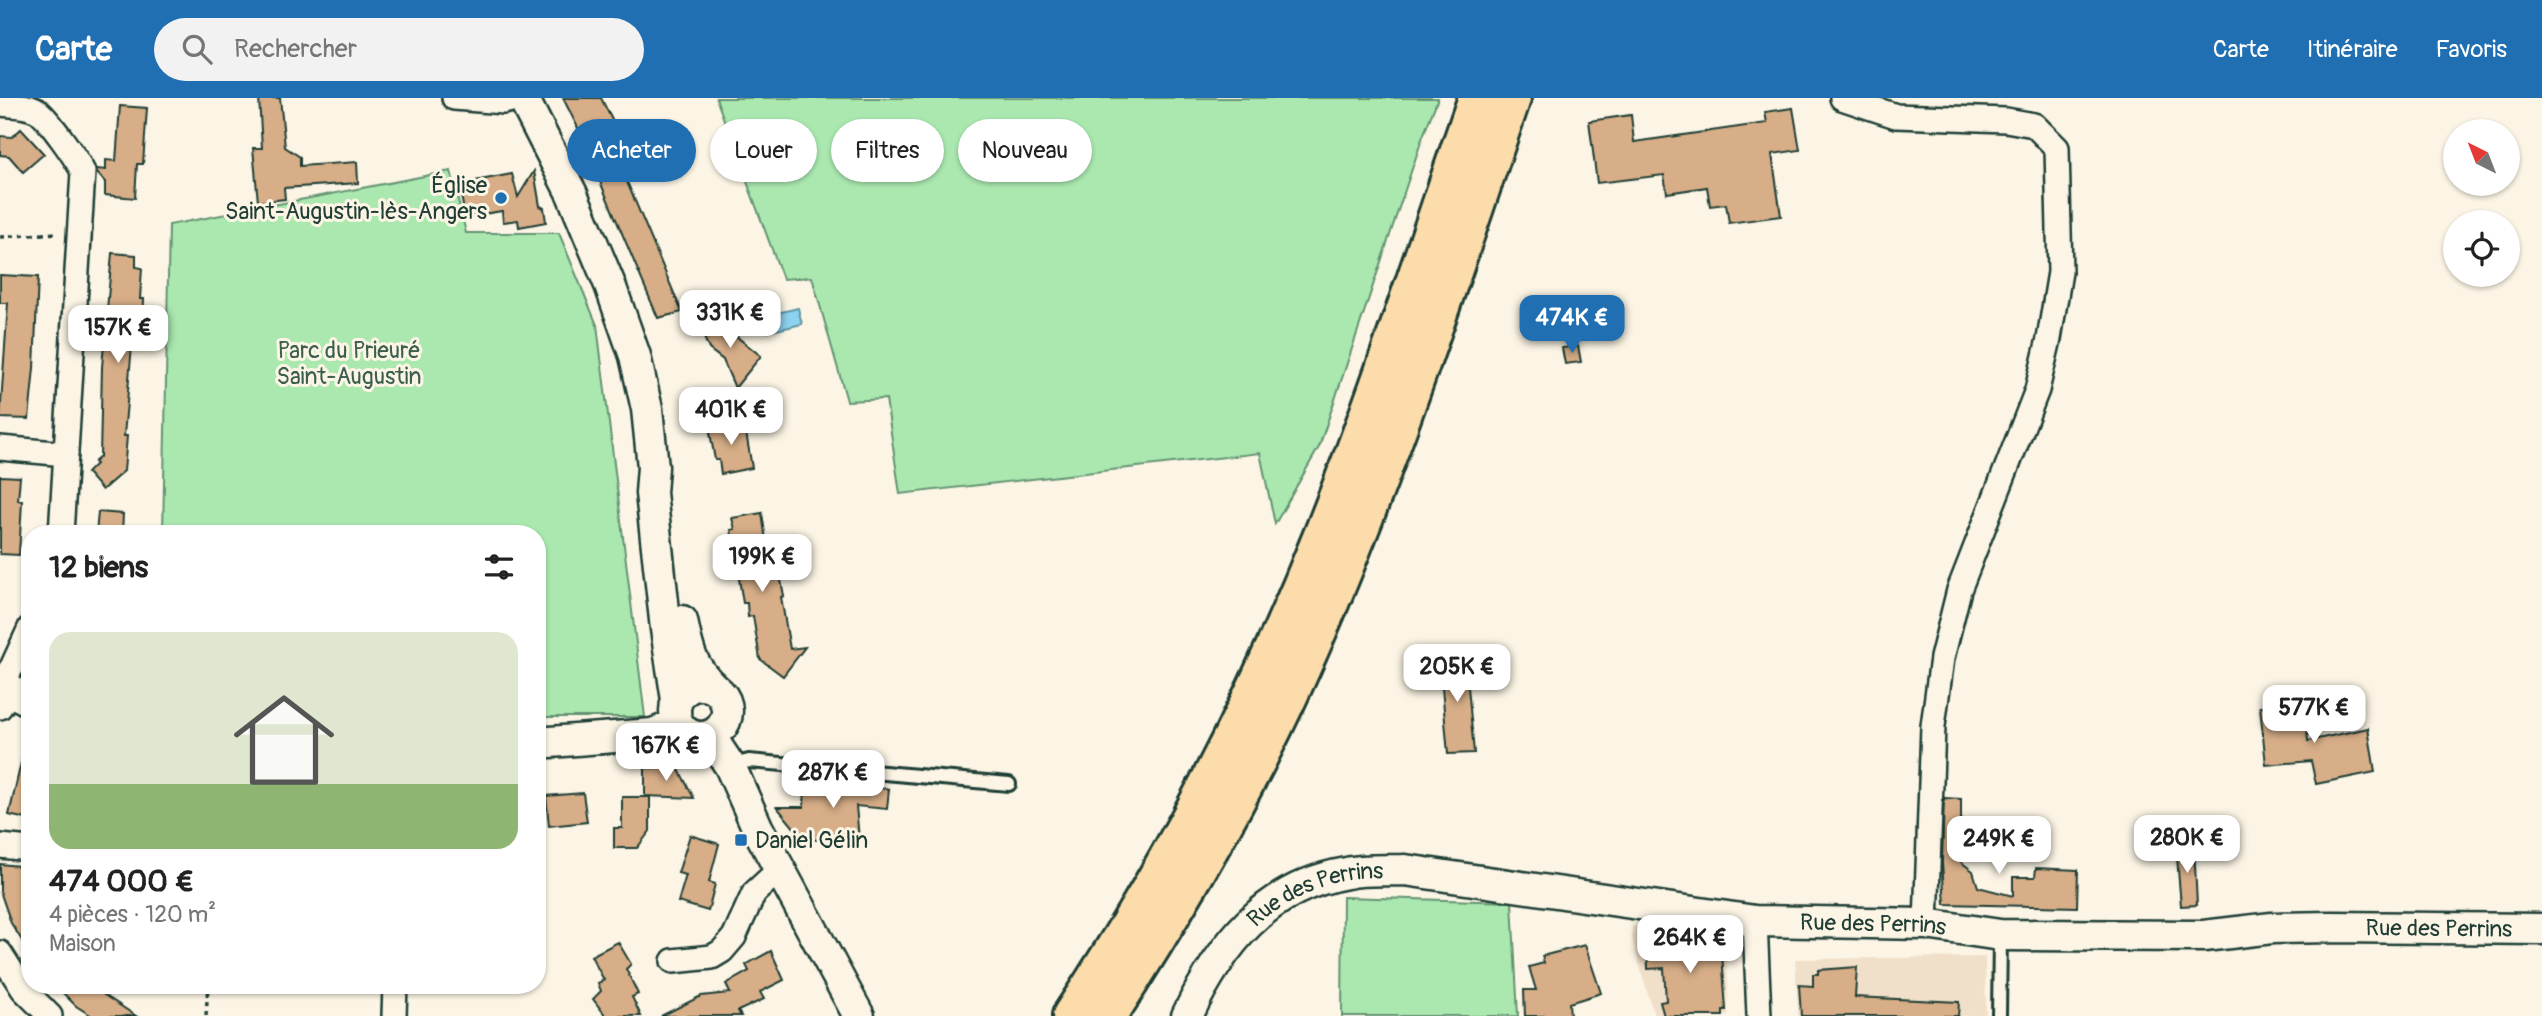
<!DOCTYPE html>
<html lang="fr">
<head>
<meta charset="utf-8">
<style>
  :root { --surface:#fff; --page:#f2f2f2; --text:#222; --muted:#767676; --line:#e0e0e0; --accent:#1f6fb2 }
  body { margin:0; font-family:Pangolin,sans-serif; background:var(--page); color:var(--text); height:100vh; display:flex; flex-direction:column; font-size:26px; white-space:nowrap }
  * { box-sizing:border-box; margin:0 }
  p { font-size:23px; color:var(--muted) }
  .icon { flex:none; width:38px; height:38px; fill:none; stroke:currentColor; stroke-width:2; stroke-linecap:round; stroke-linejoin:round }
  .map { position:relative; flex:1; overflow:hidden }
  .side { position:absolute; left:21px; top:427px; width:525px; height:469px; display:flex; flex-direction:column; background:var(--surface); border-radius:28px; box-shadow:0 2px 5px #0004 }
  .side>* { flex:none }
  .banner { position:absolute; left:567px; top:21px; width:665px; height:63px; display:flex; gap:14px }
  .needle { width:46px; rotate:318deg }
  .fabs { position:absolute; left:2443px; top:21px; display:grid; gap:14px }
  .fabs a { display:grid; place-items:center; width:77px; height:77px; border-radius:50%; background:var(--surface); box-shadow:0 2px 5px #0004; font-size:35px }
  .price { position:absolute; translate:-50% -60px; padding:0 16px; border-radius:14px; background:#fff; color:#222; font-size:23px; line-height:46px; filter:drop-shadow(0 2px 4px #0008) }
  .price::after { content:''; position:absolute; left:50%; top:42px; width:21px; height:16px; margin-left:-10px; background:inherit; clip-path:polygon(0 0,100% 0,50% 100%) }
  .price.on { background:var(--accent); color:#fff }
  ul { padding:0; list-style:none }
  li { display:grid; align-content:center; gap:14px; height:371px; padding:0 28px }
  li+li { border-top:2px solid var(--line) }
  li span { display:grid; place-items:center; height:217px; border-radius:21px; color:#555 }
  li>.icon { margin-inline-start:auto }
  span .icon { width:126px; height:126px; fill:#fffc; stroke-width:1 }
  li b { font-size:30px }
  h2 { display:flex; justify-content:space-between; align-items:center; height:84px; padding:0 28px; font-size:30px }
  .chip { padding:0 24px; border-radius:32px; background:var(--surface); box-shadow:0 2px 5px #0004; font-size:24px; line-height:63px }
  .chip.on { background:var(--accent); color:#fff }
  header { display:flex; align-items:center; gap:42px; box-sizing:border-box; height:98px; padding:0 35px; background:var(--accent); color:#fff }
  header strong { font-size:33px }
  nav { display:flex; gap:38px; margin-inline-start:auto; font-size:24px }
  .search { width:490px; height:63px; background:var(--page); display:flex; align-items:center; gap:18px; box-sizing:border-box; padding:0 24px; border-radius:38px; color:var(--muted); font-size:26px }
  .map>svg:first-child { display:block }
  .built { fill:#f1e0c9 }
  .green { fill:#aae8b0; stroke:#649272; stroke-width:2 }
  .water { fill:#8dd2ee; stroke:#6196a4; stroke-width:2 }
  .building { fill:#d7ae88; stroke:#1f3d34; stroke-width:2 }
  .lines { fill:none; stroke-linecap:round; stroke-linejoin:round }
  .service-casing { stroke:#1f3d34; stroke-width:18 }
  .minor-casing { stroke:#1f3d34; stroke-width:28 }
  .tertiary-casing { stroke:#1f3d34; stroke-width:35 }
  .trunk-casing { stroke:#1f3d34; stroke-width:44 }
  .path { stroke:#1f3d34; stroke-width:3.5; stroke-dasharray:5 5; stroke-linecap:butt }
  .service { stroke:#fcf5e5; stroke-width:12 }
  .minor { stroke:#fcf5e5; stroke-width:23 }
  .tertiary { stroke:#fcf5e5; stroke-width:30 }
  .trunk { stroke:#fcdcab; stroke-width:38 }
  .poi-dot { fill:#1f6fb2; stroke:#fcf5e5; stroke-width:2.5 }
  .labels { text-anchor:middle; stroke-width:6; stroke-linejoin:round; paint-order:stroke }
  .poi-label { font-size:23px; fill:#1f3d34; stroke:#fcf5e5; text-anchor:end }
  .park-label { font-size:23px; fill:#3b5f4d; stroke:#fcf5e5 }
  .street-label { font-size:23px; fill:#1f3d34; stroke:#fcf5e5 }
</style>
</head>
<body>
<header>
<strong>Carte</strong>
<div class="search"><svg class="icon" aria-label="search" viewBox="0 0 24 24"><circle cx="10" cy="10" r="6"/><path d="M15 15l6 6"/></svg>Rechercher</div>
<nav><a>Carte</a><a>Itinéraire</a><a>Favoris</a></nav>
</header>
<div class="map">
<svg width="2542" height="918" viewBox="0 0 2542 918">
  <rect width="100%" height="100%" fill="#fcf5e5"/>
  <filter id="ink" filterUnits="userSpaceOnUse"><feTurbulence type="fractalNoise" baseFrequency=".0143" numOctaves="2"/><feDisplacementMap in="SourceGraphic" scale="14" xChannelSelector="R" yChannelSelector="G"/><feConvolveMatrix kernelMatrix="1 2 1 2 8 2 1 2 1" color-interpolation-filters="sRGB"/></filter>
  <g filter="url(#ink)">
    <g class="built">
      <polygon points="1632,828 1727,839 1728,918 1654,918 1632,841"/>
      <polygon points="1985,859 1986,918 1798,918 1795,861"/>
    </g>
    <g class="green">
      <polygon points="716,0 1438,0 1423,38 1319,349 1275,426 1260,355 900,396 886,301 847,303 812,179 783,181"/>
      <polygon points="451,73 466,135 559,135 597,227 645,619 537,619 537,436 163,436 169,127"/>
      <polygon points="1343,799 1512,804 1518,918 1342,918"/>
    </g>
    <polygon class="water" points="798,210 802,226 768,234 765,218"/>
    <g class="building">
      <polygon points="259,0 280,0 285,49 300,59 300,68 357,64 358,85 284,90 285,101 258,104 253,50 262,50"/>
      <polygon points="563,0 601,0 618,34 608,39 682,214 658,220 596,74 599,72"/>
      <polygon points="120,8 147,10 143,66 137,66 135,100 105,97 105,84 97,75 96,71 106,72 106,62 116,63"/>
      <polygon points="1793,10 1800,52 1772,56 1781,118 1729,125 1726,106 1710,108 1707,89 1667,95 1664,77 1597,85 1589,23 1631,17 1634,44 1767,25 1765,14"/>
      <polygon points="21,31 44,56 23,74 9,58 0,57 0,38 12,39"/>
      <polygon points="534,73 540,108 544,110 546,124 519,129 518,122 503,124 502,113 465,119 459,86 512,76 518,99"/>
      <polygon points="112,155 136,157 136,169 142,170 140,201 144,201 143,229 133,236 124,338 127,338 124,373 102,392 87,375 96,366 94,364 100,359 102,269"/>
      <polygon points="0,177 38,179 34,270 29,321 0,320 8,205 0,205"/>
      <polygon points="722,221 727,231 761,258 735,290 723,262 709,251 700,230"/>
      <polygon points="1578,248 1581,264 1565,266 1562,250"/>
      <polygon points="744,323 752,370 721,376 719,362 715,362 709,329"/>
      <polygon points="0,378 20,379 18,402 22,403 19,457 0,456"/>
      <polygon points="98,414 123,416 122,436 96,436"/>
      <polygon points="762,415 767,449 764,461 767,479 780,477 784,498 781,499 790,551 805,549 783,578 760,561 753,518 748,519 747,505 743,505 731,432 735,431 732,420"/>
      <polygon points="1465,555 1474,655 1448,656 1439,557"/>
      <polygon points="2305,604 2308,643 2368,630 2375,674 2316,686 2311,663 2266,667 2260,609"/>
      <polygon points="23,656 30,657 30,722 9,717"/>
      <polygon points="645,670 678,670 694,700 645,698"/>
      <polygon points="805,683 889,691 887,711 856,708 859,741 804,742 777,709 804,709"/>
      <polygon points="583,695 587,724 549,728 546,698"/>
      <polygon points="622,699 650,699 650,733 637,750 614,750 614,730 622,730"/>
      <polygon points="1944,700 1961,701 1961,764 1973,773 1978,789 2013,798 2013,779 2035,779 2036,770 2078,772 2077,809 1945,806 1942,765"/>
      <polygon points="690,737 719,746 709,784 715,786 708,813 678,804 686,777 678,775"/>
      <polygon points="2176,747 2194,747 2197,807 2181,808"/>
      <polygon points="0,766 28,769 26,794 30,795 30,855 11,825 0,793"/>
      <polygon points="1666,838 1721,841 1726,912 1723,912 1723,918 1664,918 1660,904 1666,903 1664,870 1648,871 1647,840"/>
      <polygon points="618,844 631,866 626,871 638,896 632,899 641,918 606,918 593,901 601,893 598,885 604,882 591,858"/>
      <polygon points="1585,847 1601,895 1569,905 1570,918 1525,918 1524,892 1536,892 1529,869 1544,865 1542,858"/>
      <polygon points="771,853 784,882 760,894 764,901 738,913 741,918 661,918 701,898 730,895 726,886 749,873 746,867 756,861"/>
      <polygon points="1857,869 1855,899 1959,904 1958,918 1801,918 1799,887 1813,888 1813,876 1818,876 1818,872"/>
      <polygon points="55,887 89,887 136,918 92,918 76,908"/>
    </g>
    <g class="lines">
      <g class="service-casing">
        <g id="service">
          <polyline points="730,668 749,663 1009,686"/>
          <polyline points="1999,918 2000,838"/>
        </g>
      </g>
      <g class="minor-casing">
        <g id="minor">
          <polyline points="454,0 504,4 519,0"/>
          <polyline points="1842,0 1896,18 2006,22 2034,27 2057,50 2060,174 2049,241 2037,292 1959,492 1942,560 1933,628 1926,826"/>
          <path d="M0,6c12,1 29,1 39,8 10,8 38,47 44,60l-22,362"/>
          <polyline points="0,350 66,356"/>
          <polyline points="0,586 12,569 30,530"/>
          <polyline points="0,609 9,594"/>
          <polyline points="0,748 30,751"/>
          <polyline points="1755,823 1759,918"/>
          <polyline points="0,855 23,891 50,918"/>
          <polyline points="673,863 712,859 722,853 734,839 754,795 780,771"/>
          <polyline points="394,918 395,887"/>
        </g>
      </g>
      <g class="tertiary-casing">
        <g id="tertiary">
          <polyline points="523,0 572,96 610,187 635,258 647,311 653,369 651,395 666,531 677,602"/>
          <path d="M682,523c6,30 9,45 32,67"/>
          <circle cx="701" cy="613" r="26"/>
          <polyline points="0,587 30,603"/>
          <polyline points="710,638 730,668 758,731 859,918"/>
          <polyline points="537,645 653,636 678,626"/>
          <path id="s1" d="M1187,918c34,-71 78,-129 160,-143 18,-4 39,-2 58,-3l350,51 171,3 74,11 204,1 68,-8 58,-1 212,2"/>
        </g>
      </g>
      <g class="trunk-casing">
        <g id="trunk">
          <path d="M1072,918c100,-151 185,-315 252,-483 57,-143 104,-290 154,-435"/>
          <path d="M1107,918c66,-102 128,-207 180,-318 90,-193 155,-398 224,-600"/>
        </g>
      </g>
      <g class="path">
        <polyline points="0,139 57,135"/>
        <polyline points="206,918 208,887"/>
      </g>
      <use href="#service" class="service"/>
      <use href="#minor" class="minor"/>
      <use href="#tertiary" class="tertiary"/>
      <use href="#trunk" class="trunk"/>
    </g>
  </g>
  <g class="poi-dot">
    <circle cx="501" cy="100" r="7"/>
    <rect x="734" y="735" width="14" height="14" rx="3.5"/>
  </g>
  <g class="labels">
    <g class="poi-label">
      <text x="487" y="95">Église<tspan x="487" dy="26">Saint-Augustin-lès-Angers</tspan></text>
      <text x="755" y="750" text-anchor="start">Daniel Gélin</text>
    </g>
    <g class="park-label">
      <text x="349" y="260">Parc du Prieuré<tspan x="349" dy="26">Saint-Augustin</tspan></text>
    </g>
    <g class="street-label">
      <text dy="8" stroke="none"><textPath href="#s1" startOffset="187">Rue des Perrins</textPath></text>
      <text dy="8" stroke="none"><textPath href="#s1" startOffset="754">Rue des Perrins</textPath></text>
      <text dy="8" stroke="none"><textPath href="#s1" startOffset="1321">Rue des Perrins</textPath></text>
    </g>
  </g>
</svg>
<div class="fabs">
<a><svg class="needle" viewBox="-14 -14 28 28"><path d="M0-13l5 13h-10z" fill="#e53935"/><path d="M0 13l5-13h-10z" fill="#767676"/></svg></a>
<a><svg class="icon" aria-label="locate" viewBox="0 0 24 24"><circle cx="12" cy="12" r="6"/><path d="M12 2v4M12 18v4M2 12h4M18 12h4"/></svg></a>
</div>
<b class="price" style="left:730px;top:252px">331K €</b>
<b class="price on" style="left:1572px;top:257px">474K €</b>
<b class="price" style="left:118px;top:267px">157K €</b>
<b class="price" style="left:731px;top:349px">401K €</b>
<b class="price" style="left:762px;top:496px">199K €</b>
<b class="price" style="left:1457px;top:606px">205K €</b>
<b class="price" style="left:2314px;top:647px">577K €</b>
<b class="price" style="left:666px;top:685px">167K €</b>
<b class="price" style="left:833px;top:712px">287K €</b>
<b class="price" style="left:2187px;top:777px">280K €</b>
<b class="price" style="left:1999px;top:778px">249K €</b>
<b class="price" style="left:1690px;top:877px">264K €</b>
<div class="banner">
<a class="chip on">Acheter</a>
<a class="chip">Louer</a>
<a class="chip">Filtres</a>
<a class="chip">Nouveau</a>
</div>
<section class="side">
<h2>12 biens<svg class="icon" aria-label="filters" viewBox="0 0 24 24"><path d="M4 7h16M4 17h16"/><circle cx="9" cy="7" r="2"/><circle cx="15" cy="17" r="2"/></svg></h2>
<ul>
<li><span style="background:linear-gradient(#dfe7d0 70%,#8fb573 0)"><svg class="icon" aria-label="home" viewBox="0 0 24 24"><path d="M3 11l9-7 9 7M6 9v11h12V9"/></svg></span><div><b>474 000 €</b><p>4 pièces · 120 m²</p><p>Maison</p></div></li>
</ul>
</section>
</div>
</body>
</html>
